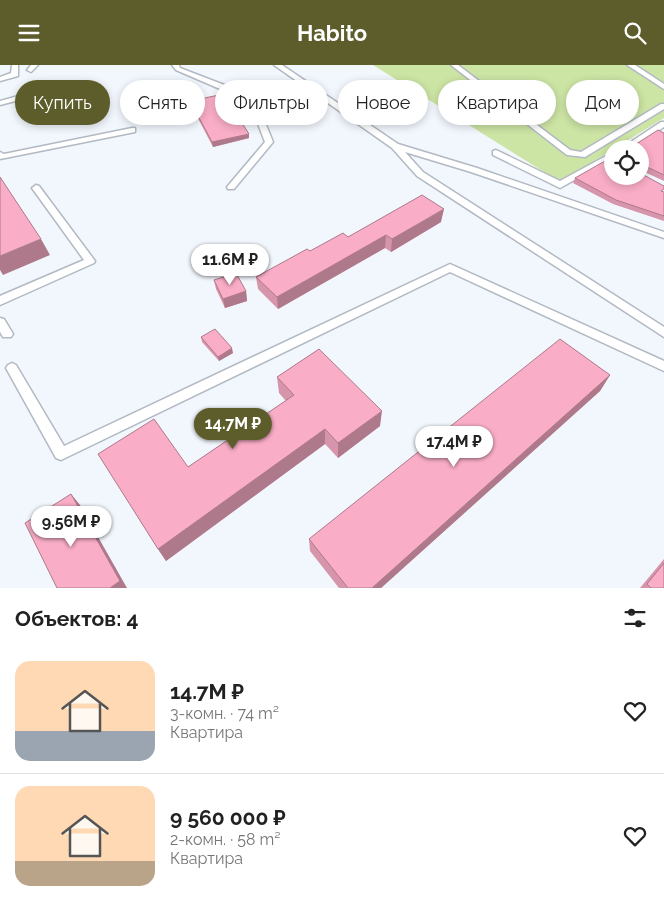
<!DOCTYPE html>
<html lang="ru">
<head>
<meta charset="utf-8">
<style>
  :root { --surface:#fff; --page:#f2f2f2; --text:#222; --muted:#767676; --line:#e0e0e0; --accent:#5c5d2a }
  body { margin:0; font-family:Raleway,sans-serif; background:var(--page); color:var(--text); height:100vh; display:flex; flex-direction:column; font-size:19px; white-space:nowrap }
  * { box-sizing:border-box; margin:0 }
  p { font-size:16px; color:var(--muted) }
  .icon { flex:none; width:28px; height:28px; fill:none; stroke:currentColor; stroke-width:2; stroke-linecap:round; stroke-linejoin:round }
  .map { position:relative; height:523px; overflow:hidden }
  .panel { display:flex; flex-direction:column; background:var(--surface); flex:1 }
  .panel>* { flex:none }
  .guide { position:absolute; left:15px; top:15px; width:635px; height:45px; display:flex; gap:10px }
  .buttons { position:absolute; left:604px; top:75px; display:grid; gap:10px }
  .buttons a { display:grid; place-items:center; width:45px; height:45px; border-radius:50%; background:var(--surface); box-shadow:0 2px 8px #0003; font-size:25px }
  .price { position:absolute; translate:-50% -42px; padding:0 11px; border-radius:18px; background:#fff; color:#222; font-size:16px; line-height:32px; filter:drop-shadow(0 1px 2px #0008) }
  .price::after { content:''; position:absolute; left:50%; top:30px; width:15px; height:11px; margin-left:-8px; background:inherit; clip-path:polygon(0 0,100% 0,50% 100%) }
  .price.current { background:var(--accent); color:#fff }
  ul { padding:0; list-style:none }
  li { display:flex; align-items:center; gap:15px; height:125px; padding:0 15px }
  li+li { border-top:1px solid var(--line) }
  li span { display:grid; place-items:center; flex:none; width:140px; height:100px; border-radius:15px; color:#555 }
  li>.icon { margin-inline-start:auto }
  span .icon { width:60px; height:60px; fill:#fffc; stroke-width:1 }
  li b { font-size:21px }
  h2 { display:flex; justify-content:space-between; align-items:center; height:60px; padding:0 15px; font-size:21px }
  .chip { padding:0 18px; border-radius:22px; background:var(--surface); box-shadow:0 2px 8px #0003; font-size:18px; line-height:45px }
  .chip.current { background:var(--accent); color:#fff }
  header { display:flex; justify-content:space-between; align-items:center; height:65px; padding:0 15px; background:var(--accent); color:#fff; font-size:22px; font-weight:700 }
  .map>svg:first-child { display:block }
  .green { fill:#cce4a4 }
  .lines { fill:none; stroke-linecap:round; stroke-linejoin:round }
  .service-casing { stroke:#b2b9c3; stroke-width:3 }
  .service { fill:#fff; fill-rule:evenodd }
  .wall { fill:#d695aa }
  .shaded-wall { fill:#ae798b }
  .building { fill:#f9adc6; stroke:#ae798b }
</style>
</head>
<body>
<header><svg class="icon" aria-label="menu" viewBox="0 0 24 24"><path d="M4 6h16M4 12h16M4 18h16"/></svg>Habito<svg class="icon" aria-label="search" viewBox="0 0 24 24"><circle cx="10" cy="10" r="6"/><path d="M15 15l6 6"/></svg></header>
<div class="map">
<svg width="664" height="523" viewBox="0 0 664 523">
  <rect width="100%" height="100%" fill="#f2f7fd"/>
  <polygon class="green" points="373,0 664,0 664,53 560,117"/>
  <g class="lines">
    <g class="service-casing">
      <g id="service">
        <polygon points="12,0 18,0 18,11 0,16 0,12 11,8"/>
        <polygon points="31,0 38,0 31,7 27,5"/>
        <polygon points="172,0 179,0 180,3 240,26 260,45 273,77 234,124 228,124 227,122 265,77 253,46 234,30 176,5"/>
        <polygon points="274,0 282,0 398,79 477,103 664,167 664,173 471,107 405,87 423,107 664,262 664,272 417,111 392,83"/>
        <polygon points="451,0 458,0 570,85 581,87 661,39 664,39 664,44 585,92 567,90"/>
        <polygon points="627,0 635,0 664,19 664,24"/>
        <polygon points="58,20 62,22 61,24 0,40 0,36"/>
        <polygon points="661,57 664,57 664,62 630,84 620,84"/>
        <polygon points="132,63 135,63 135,67 0,94 0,87 4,89"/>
        <polygon points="496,85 560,116 606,91 612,91 612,94 560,123 493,90 493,86"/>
        <polygon points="36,120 39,121 95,196 94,198 0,240 0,231 84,195 32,123"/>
        <polygon points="450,199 664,296 664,306 450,207 61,395 56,393 6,303 8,300 12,298 16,300 64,381"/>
        <polygon points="0,253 4,254 13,269 11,272 3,272 0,267"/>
      </g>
    </g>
    <use href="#service" class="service"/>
  </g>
  <g class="wall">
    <polygon points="190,36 249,73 213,82 191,40"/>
    <polygon points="664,68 664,116 640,105 640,84 625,84 627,81 633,81"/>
    <polygon points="575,113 664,127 664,156 613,139 573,118"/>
    <polygon points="441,157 391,187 385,183 278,244 258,224 256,212 310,186 348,172"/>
    <polygon points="214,215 246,226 247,236 225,243 216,224"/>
    <polygon points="201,272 233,288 219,296 202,277"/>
    <polygon points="610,310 600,326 381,523 339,523 310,486 309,474"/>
    <polygon points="277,312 380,361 338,393 325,379 166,496 158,484 188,402 286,336 279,328"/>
    <polygon points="664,494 664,523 640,523"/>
  </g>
  <g class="shaded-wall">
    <polygon points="249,69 249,73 213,82 212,77"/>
    <polygon points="444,144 441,157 391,187 392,174"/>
    <polygon points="386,170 385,183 278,244 277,232"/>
    <polygon points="41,174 50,190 3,210 0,205 0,191"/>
    <polygon points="246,226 247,236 225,243 223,234"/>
    <polygon points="232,283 233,288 219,296 218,292"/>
    <polygon points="610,310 600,326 381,523 372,523"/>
    <polygon points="382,346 380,361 338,393 338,378"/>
    <polygon points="325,364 325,379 166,496 158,484"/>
    <polygon points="71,429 80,440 127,523 110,523"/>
  </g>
  <g class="building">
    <polygon points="224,29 249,69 212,77 190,36"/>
    <polygon points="658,65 664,68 664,110 643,100 641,100 640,102 640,84 627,84 629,83 627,81 633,81"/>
    <polygon points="612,92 612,111 640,111 640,108 664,121 664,124 661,126 664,127 664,151 616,135 575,113"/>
    <polygon points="0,112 41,174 0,191"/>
    <polygon points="422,130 444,144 392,174 386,170 277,232 256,212 307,184 310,186 343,168 348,172"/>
    <polygon points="236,208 246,226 223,234 214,215"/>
    <polygon points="215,264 232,283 218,292 201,272"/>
    <polygon points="560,274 610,310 372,523 348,523 309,474"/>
    <polygon points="319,284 382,346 338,378 325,364 158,484 98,389 154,354 188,402 294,330 277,312"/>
    <polygon points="71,429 120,516 110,523 57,523 25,458"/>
    <polygon points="664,498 664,523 651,523 647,519"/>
  </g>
</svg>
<div class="buttons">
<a><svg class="icon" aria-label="locate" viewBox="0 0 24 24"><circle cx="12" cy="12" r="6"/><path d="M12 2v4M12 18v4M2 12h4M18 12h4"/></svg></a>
</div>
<b class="price" style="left:230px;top:221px">11.6M ₽</b>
<b class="price current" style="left:233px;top:385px">14.7M ₽</b>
<b class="price" style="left:454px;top:403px">17.4M ₽</b>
<b class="price" style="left:71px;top:483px">9.56M ₽</b>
<div class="guide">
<a class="chip current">Купить</a>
<a class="chip">Снять</a>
<a class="chip">Фильтры</a>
<a class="chip">Новое</a>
<a class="chip">Квартира</a>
<a class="chip">Дом</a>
</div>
</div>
<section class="panel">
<h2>Объектов: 4<svg class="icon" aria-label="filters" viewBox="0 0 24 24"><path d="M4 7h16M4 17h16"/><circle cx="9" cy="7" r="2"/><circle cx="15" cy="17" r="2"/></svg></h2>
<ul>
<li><span style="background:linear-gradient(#ffd9b3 70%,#9aa5b1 0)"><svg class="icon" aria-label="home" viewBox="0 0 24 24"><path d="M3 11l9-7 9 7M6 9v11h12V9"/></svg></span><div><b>14.7M ₽</b><p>3-комн. · 74 m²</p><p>Квартира</p></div><svg class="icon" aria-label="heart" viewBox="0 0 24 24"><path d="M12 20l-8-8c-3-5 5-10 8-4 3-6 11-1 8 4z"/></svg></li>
<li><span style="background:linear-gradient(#ffd9b3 75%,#b9a48a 0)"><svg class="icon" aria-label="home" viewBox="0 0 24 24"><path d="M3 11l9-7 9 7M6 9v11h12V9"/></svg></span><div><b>9 560 000 ₽</b><p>2-комн. · 58 m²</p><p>Квартира</p></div><svg class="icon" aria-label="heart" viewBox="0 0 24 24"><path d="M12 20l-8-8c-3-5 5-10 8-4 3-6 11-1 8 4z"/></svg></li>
</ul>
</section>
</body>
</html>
